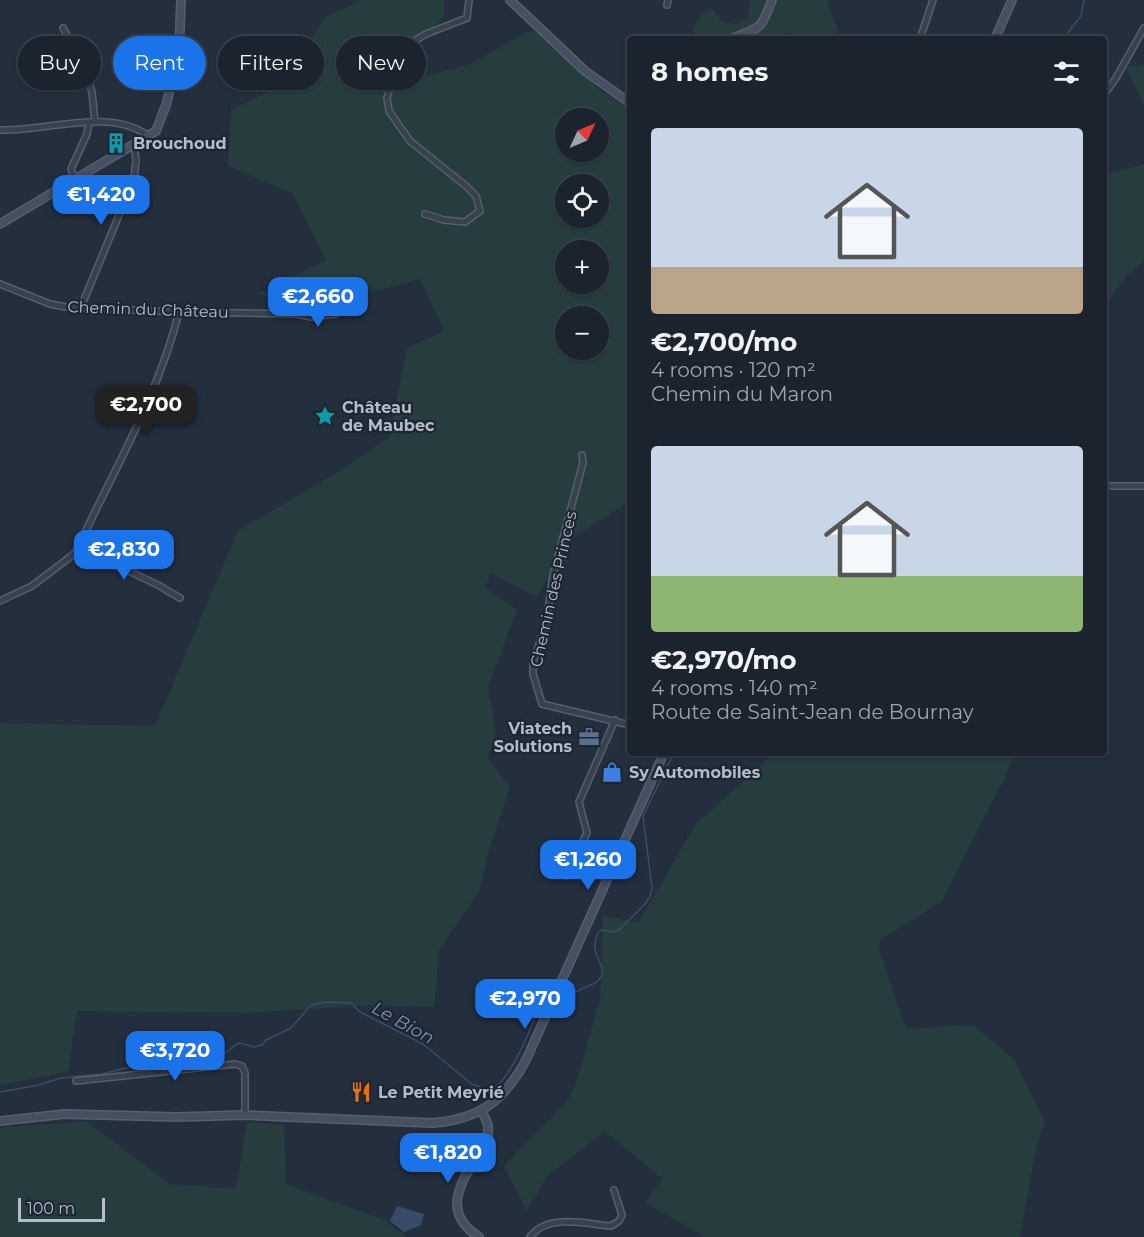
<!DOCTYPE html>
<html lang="en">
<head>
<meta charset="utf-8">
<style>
  :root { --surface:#1b232e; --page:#282f3a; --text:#f1f3f6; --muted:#a0a4aa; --line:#39404a; --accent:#1a73e8 }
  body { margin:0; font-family:Montserrat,sans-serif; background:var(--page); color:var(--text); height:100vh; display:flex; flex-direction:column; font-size:22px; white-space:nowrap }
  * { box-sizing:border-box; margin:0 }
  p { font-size:20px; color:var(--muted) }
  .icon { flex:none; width:33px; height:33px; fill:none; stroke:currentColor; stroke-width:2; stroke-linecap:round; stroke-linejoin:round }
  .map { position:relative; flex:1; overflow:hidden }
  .panel { position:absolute; left:627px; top:36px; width:480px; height:720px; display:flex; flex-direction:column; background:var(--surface); border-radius:6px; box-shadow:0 2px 4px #0004,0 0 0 2px var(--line) }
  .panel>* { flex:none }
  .guide { position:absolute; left:18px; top:36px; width:519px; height:54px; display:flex; gap:12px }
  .needle { width:39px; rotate:46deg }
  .buttons { position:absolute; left:555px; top:108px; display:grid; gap:12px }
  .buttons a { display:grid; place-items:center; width:54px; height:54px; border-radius:50%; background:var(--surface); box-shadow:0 2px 4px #0004,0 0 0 2px var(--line); font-size:30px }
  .scale { position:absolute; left:18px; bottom:15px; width:87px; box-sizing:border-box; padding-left:6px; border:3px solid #b4bcc9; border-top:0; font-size:16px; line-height:21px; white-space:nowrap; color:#b4bcc9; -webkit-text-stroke:4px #1d2633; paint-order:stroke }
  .price { position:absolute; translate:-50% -51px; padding:0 14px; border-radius:12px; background:var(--accent); color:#fff; font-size:20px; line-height:39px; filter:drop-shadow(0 2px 3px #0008) }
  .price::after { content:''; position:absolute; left:50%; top:36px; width:18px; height:14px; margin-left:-9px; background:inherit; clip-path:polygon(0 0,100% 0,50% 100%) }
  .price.selected { background:#222; color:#fff }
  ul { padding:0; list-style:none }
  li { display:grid; align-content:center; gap:12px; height:318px; padding:0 24px }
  li span { display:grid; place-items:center; height:186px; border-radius:6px; color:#555 }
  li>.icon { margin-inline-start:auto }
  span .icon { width:108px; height:108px; fill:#fffc; stroke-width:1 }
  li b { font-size:26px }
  h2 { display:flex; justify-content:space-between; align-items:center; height:72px; padding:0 24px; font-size:26px }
  .pill { padding:0 21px; border-radius:27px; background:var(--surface); box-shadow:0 2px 4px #0004,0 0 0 2px var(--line); font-size:21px; line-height:54px }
  .pill.selected { background:var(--accent); color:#fff }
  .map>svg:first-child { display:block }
  .green { fill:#263c3f; fill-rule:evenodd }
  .water { fill:#394c67 }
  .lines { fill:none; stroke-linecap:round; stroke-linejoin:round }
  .stream { stroke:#394c67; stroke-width:1.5 }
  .street-casing { stroke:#565f6c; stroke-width:8 }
  .secondary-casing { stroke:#565f6c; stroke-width:10 }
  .street { stroke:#38414e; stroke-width:5 }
  .secondary { stroke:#465061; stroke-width:7 }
  .labels { text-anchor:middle; stroke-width:4.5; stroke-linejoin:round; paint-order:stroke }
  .poi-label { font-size:16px; font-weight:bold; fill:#b4bcc9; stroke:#1d2633; text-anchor:start }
  .street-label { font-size:16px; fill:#b4bcc9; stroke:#1d2633 }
  .water-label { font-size:18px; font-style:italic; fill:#7c92b1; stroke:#1d2633 }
</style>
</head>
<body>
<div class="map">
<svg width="1144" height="1237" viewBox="0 0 1144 1237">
  <rect width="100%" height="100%" fill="#242f3e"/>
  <g class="green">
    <path d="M362,0h82v16l-44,52 12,11 59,-15 58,-33h6l40,34 26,26 29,18v392l-62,40 -31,56 -47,-24 -4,15 31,22 -29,78 8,44 -8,26 22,30 -23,68 -7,34 -41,60 -5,57 -66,-2 -122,8 -169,-2 -9,61 -68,13v-362l155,3 83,-195 105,-62 46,-32 18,-89 37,-17 -24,-52 -99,27 -64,-12 69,-34 -33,-66 -65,-28 3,-55 51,-27 19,-13 13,-37 13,-18zM566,118h32v34h-32zM566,184h32v34h-32zM566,250h32v34h-32zM566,316h32v34h-32z"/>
    <polygon points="750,0 826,0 839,33 824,37 786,33 783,39 695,39 692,29 703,13 712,9 722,21 736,24 748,17"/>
    <polygon points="1144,64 1144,105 1126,68"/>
    <polygon points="1144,164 1144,261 1126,276 1104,308 1104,175"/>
    <polygon points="771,753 1015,753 1005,777 942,901 880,940 879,949 906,1029 974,1025 1015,1061 1045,1122 1036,1148 1020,1237 705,1237 645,1202 663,1179 605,1131 547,1176 527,1211 504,1166 569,1099 575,1086 600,1000 603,915 638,923 696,824 769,758"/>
    <polygon points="87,1122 170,1184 236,1189 247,1122 284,1125 286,1184 384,1220 407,1237 0,1237 0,1127"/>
  </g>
  <polygon class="water" points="397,1206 424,1214 421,1225 404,1232 390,1221"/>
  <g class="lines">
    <g class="stream">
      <polyline points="1063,39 1081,16 1084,0"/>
      <path d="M556,1001l41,-19c12,-12 0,-20 -2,-33 -1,-6 1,-11 3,-16l4,-3 12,2 6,-3 23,-23 7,-9 2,-9 -9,-72 31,-63"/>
      <path d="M0,1092l39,-7 22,-7 40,-4 50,-12c19,5 25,-5 41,-7 9,-1 19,6 28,1 7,-3 13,-10 19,-13l16,4 7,-2 4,-5 25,-12 20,-23 15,-3 25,1 9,9 63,32 50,41 19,5c19,-12 39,-61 47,-83l9,-3"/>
    </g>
    <g class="street-casing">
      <g id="street">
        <polyline points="667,5 668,0"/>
        <polyline points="63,28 82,62 92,92 95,122"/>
        <polyline points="920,39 933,0"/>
        <polyline points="1104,95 1116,78 1144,28"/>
        <path d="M0,130c44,2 109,-23 147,5"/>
        <polyline points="75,180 71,169 87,134 89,122"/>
        <polyline points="425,214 444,220 465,222 480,211 476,196 466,186 410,141 389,111 387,98 401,51 409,44 426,34 467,18 469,0"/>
        <polyline points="0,284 50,304 66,307 179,312 297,314 311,317 336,314"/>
        <polyline points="81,307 134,179 136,160 134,144"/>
        <polyline points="582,455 583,463 553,575 546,624 533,662 533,674 542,704 630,725"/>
        <polyline points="1104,486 1144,486"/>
        <polyline points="78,547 158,585 180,598"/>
        <path d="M0,601l32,-15 42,-32 4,-7c36,-77 80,-151 101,-235"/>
        <polyline points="566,876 587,833 579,802 615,720"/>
        <polyline points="76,1081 235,1064 242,1066 245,1073 245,1115"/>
        <path d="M530,1237c18,-24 55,-13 81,-11l8,-5 3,-6 -8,-25"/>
      </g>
    </g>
    <g class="secondary-casing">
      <g id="secondary">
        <polyline points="510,0 585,71 630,103"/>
        <path d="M731,39c29,-12 29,-7 41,-39"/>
        <polyline points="995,39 1012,0"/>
        <polyline points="0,224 156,131 166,105 179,54 181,0"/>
        <path d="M0,1121l65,-7 112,3 68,-2 188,8c47,-4 71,-22 93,-63l138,-307"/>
        <path d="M479,1237c-47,-30 -6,-67 9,-103v-9l-6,-14"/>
      </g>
    </g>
    <use href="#street" class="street"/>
    <use href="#secondary" class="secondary"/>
  </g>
  <defs>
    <g id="building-bare" transform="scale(1.62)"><path d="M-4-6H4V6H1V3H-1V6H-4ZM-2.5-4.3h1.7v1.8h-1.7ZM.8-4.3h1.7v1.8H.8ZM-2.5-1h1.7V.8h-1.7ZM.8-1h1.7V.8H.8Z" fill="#0f9aa8" stroke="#1d2633" stroke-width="2.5" paint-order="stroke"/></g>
    <g id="sight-bare" transform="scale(1.62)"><path d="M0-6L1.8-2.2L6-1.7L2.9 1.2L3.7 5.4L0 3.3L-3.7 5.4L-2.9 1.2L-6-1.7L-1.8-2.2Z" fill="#0f9aa8" stroke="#1d2633" stroke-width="2.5" paint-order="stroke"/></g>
    <g id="office-bare" transform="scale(1.62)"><path d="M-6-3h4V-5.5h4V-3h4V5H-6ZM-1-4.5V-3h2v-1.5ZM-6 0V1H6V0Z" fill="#5c6f8a" stroke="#1d2633" stroke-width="2.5" paint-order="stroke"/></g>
    <g id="shop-bare" transform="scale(1.62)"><path d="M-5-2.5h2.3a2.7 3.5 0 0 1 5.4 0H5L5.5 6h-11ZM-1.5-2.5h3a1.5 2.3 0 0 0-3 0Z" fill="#3f7fe0" stroke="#1d2633" stroke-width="2.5" paint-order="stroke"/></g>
    <g id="restaurant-bare" transform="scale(1.62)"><path d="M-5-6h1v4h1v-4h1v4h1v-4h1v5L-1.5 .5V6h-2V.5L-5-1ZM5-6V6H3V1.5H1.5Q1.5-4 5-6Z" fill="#e8710a" stroke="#1d2633" stroke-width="2.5" paint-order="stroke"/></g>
  </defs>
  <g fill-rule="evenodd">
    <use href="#building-bare" x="116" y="143"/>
    <use href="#sight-bare" x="325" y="416"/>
    <use href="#office-bare" x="589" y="737"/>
    <use href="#shop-bare" x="612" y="772"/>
    <use href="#restaurant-bare" x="361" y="1092"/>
  </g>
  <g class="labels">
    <g class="poi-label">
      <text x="133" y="149">Brouchoud</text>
      <text x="342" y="413">Château<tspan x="342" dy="18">de Maubec</tspan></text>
      <text x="572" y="734" text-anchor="end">Viatech<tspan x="572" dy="18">Solutions</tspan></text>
      <text x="629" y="778">Sy Automobiles</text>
      <text x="378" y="1098">Le Petit Meyrié</text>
    </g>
    <g class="street-label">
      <text transform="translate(148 309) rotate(2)" y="6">Chemin du Château</text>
      <text transform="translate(553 589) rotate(-77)" y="6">Chemin des Princes</text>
    </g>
    <g class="water-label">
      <text transform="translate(403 1023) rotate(29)" y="6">Le Bion</text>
    </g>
  </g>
</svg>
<div class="buttons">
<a><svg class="needle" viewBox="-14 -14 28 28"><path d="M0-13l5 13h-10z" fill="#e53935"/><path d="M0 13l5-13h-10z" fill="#a0a4aa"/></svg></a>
<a><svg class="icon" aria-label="locate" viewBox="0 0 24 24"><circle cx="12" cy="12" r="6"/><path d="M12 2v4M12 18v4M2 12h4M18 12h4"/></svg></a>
<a>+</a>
<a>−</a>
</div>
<div class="scale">100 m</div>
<b class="price" style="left:101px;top:226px">€1,420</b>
<b class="price" style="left:318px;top:328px">€2,660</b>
<b class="price selected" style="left:146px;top:436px">€2,700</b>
<b class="price" style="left:124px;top:581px">€2,830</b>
<b class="price" style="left:588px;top:891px">€1,260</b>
<b class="price" style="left:525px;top:1030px">€2,970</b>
<b class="price" style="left:175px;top:1082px">€3,720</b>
<b class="price" style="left:448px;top:1184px">€1,820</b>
<div class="guide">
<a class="pill">Buy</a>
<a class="pill selected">Rent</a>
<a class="pill">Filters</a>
<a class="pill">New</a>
</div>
<section class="panel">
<h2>8 homes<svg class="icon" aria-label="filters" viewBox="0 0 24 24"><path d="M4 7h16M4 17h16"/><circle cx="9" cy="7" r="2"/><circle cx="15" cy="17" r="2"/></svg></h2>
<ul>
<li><span style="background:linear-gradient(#c9d6e8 75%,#b9a48a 0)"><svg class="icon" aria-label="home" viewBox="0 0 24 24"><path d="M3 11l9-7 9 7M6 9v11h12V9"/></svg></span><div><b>€2,700/mo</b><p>4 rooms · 120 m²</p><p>Chemin du Maron</p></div></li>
<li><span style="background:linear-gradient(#c9d6e8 70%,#8fb573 0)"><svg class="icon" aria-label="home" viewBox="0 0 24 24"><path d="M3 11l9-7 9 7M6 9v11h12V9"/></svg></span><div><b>€2,970/mo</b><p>4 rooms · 140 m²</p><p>Route de Saint-Jean de Bournay</p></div></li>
</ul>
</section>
</div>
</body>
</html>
